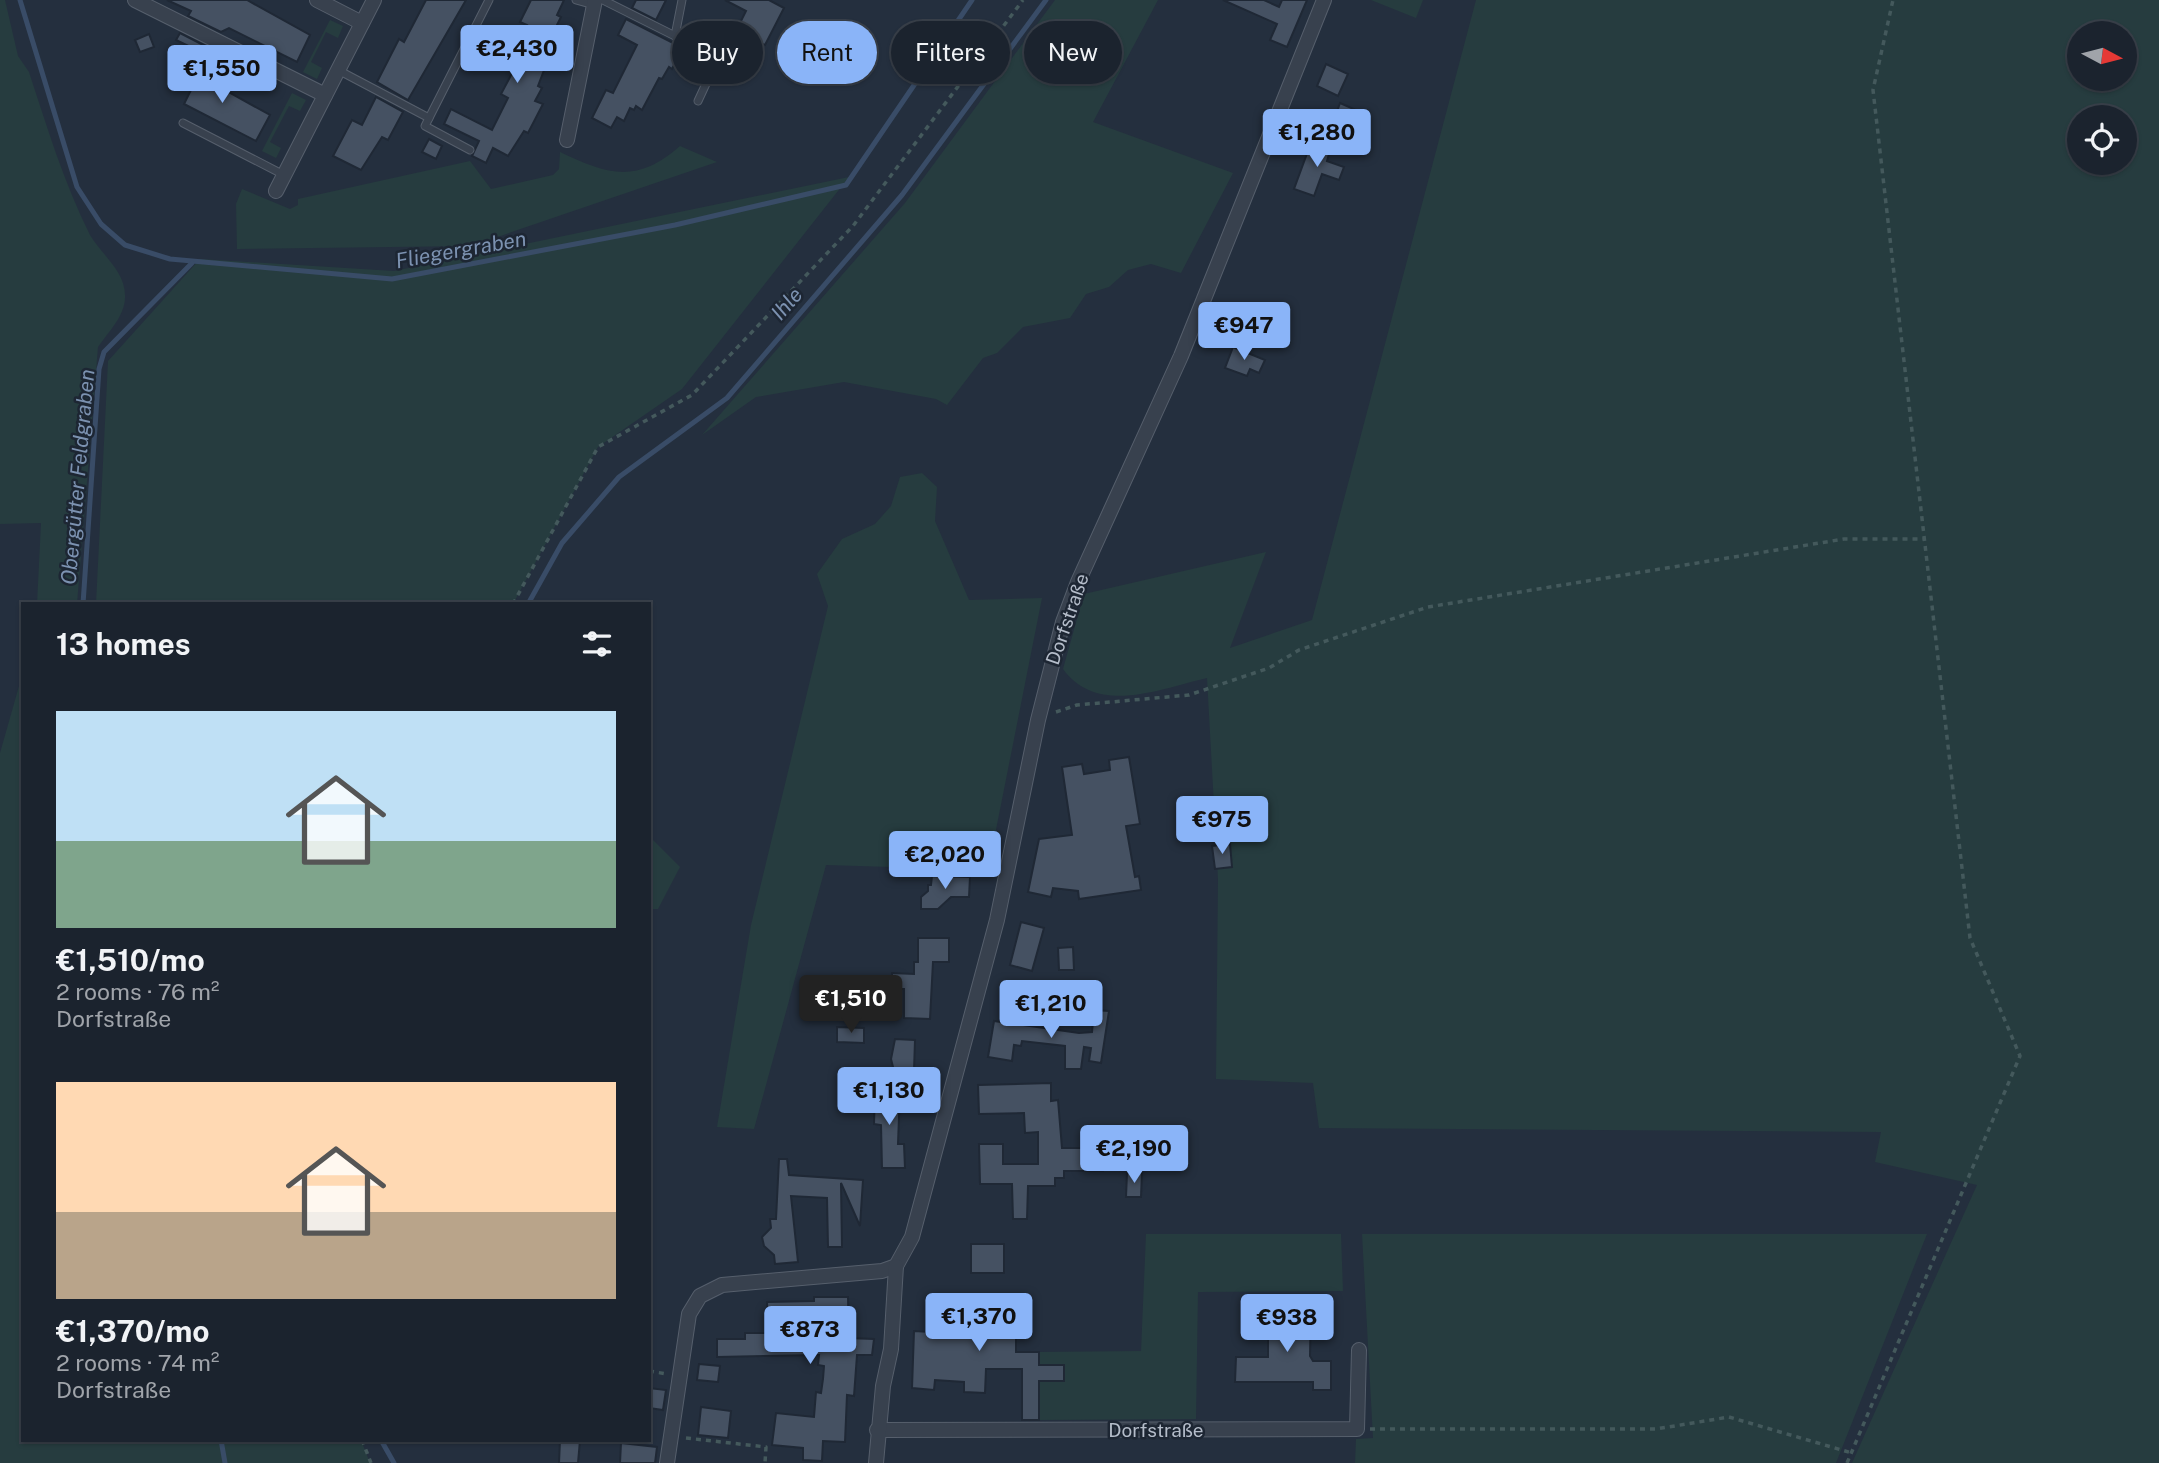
<!DOCTYPE html>
<html lang="en">
<head>
<meta charset="utf-8">
<style>
  :root { --surface:#1b232e; --page:#282f3a; --text:#f1f3f6; --muted:#a0a4aa; --line:#39404a; --accent:#8ab4f8 }
  body { margin:0; font-family:"Public Sans",sans-serif; background:var(--page); color:var(--text); height:100vh; display:flex; flex-direction:column; font-size:26px; white-space:nowrap }
  * { box-sizing:border-box; margin:0 }
  p { font-size:23px; color:var(--muted) }
  .icon { flex:none; width:38px; height:38px; fill:none; stroke:currentColor; stroke-width:2; stroke-linecap:round; stroke-linejoin:round }
  .map { position:relative; flex:1; overflow:hidden }
  .details { position:absolute; left:21px; top:602px; width:630px; height:840px; display:flex; flex-direction:column; background:var(--surface); border-radius:0px; box-shadow:0 2px 5px #0004,0 0 0 2px var(--line) }
  .details>* { flex:none }
  .hud { position:absolute; left:672px; top:21px; width:665px; height:63px; display:flex; gap:14px }
  .needle { width:46px; rotate:97deg }
  .tools { position:absolute; left:2067px; top:21px; display:grid; gap:14px }
  .tools a { display:grid; place-items:center; width:70px; height:70px; border-radius:50%; background:var(--surface); box-shadow:0 2px 5px #0004,0 0 0 2px var(--line); font-size:35px }
  .price { position:absolute; translate:-50% -60px; padding:0 16px; border-radius:7px; background:var(--accent); color:#111; font-size:23px; line-height:46px; filter:drop-shadow(0 2px 4px #0008) }
  .price::after { content:''; position:absolute; left:50%; top:42px; width:21px; height:16px; margin-left:-10px; background:inherit; clip-path:polygon(0 0,100% 0,50% 100%) }
  .price.active { background:#222; color:#fff }
  ul { padding:0; list-style:none }
  li { display:grid; align-content:center; gap:14px; height:371px; padding:0 35px }
  li span { display:grid; place-items:center; height:217px; border-radius:0px; color:#555 }
  li>.icon { margin-inline-start:auto }
  span .icon { width:126px; height:126px; fill:#fffc; stroke-width:1 }
  li b { font-size:30px }
  h2 { display:flex; justify-content:space-between; align-items:center; height:84px; padding:0 35px; font-size:30px }
  .chip { padding:0 24px; border-radius:32px; background:var(--surface); box-shadow:0 2px 5px #0004,0 0 0 2px var(--line); font-size:24px; line-height:63px }
  .chip.active { background:var(--accent); color:#111 }
  .map>svg:first-child { display:block }
  .green { fill:#263c3f; fill-rule:evenodd }
  .lines { fill:none; stroke-linecap:round; stroke-linejoin:round }
  .stream { stroke:#394c67; stroke-width:5 }
  .building { fill:#455162; stroke:#1f2835; stroke-width:2 }
  .service-casing { stroke:#565f6c; stroke-width:9 }
  .minor-casing { stroke:#565f6c; stroke-width:16 }
  .path { stroke:#44595c; stroke-width:3.5; stroke-dasharray:5 5; stroke-linecap:butt }
  .service { stroke:#38414e; stroke-width:7 }
  .minor { stroke:#38414e; stroke-width:14 }
  .labels { text-anchor:middle; stroke-width:5; stroke-linejoin:round; paint-order:stroke }
  .street-label { font-size:19px; fill:#b4bcc9; stroke:#1d2633 }
  .water-label { font-size:21px; font-style:italic; fill:#7c92b1; stroke:#1d2633 }
</style>
</head>
<body>
<div class="map">
<svg width="2159" height="1463" viewBox="0 0 2159 1463">
  <rect width="100%" height="100%" fill="#242f3e"/>
  <g class="green">
    <path d="M0,0h5l13,56 11,16c18,55 35,111 61,163 11,19 35,36 35,60 1,20 -16,36 -27,52l-21,257h-40l4,-81 -41,1z"/>
    <polygon points="1055,0 1158,0 1093,122 1233,173 1181,273 1151,264 1128,270 1109,287 1086,294 1070,318 1023,327 997,353 983,358 947,405 936,399 844,382 756,397 702,435 905,203"/>
    <polygon points="1371,0 1423,0 1416,18"/>
    <path d="M1476,0h683v1463h-307l125,-278 -102,-23 6,-30 -562,-4 -6,-45 -97,-4 2,-200 -11,-201c-45,10 -109,39 -144,-9l21,-75 182,-42 -36,96 82,-28zM2079,33h45v46h-45zM2079,117h45v46h-45z"/>
    <polygon points="330,20 343,26 338,38 326,32 311,62 322,68 317,79 303,72"/>
    <polygon points="292,93 306,100 300,111 289,106 270,142 281,148 276,158 262,151"/>
    <path d="M680,146l37,16 -246,84 -234,3 -1,-45 6,-15 48,20 8,-4v-6l172,-38 21,28 62,-14 6,-6 1,-17c48,23 77,32 120,-6z"/>
    <polygon points="849,177 682,389 598,447 513,604 96,604 108,361 200,259 394,271"/>
    <polygon points="922,473 937,487 935,521 969,600 1042,598 988,870 826,865 754,1129 717,1127 751,925 828,606 817,574 842,539 875,524 891,506 900,477"/>
    <polygon points="23,672 23,1440 361,1440 370,1463 0,1463 0,753"/>
    <polygon points="649,836 680,867 658,909 649,909"/>
    <polygon points="1146,1234 1341,1234 1343,1291 1198,1292 1196,1419 1039,1420 1039,1352 1141,1351"/>
    <polygon points="1362,1234 1927,1234 1836,1463 1355,1463 1356,1439 1373,1438"/>
  </g>
  <g class="lines">
    <g class="stream">
      <polyline points="20,0 77,187 101,224 125,245 170,259 392,279 675,225 846,185 972,0"/>
      <polyline points="83,604 99,369 104,352 192,263"/>
      <polyline points="528,604 562,543 619,477 727,398 902,195 1046,0"/>
      <polyline points="221,1440 225,1463"/>
      <polyline points="381,1440 394,1463"/>
    </g>
  </g>
  <g class="building">
    <polygon points="167,0 247,0 310,35 297,62 229,28 221,32 188,16 191,11"/>
    <polygon points="426,0 466,0 408,100 377,82 399,39 404,42"/>
    <polygon points="531,0 564,0 557,15 561,17 551,37 554,38 548,50 551,52 538,86 542,88 535,101 543,104 528,133 524,131 508,156 493,148 486,163 472,156 479,141 444,124 451,109 492,130 508,98 501,94 518,62 511,58 527,25 520,22"/>
    <polygon points="636,0 666,0 656,20 632,8"/>
    <polygon points="725,0 769,0 784,8 765,45 762,44 756,56 730,43 746,11"/>
    <polygon points="1223,0 1264,0 1279,7 1282,0 1307,0 1287,47 1270,40 1277,24"/>
    <polygon points="626,19 683,48 672,69 669,67 662,79 659,78 642,110 636,106 634,110 630,108 624,121 617,117 611,128 592,118 606,90 613,93 637,45 618,35"/>
    <polygon points="180,33 213,50 209,56 176,40"/>
    <polygon points="149,34 154,47 140,52 135,40"/>
    <polygon points="1326,64 1348,74 1338,96 1317,86"/>
    <polygon points="196,74 270,115 256,141 184,104 192,88 172,90 171,76"/>
    <polygon points="376,97 403,112 388,140 382,137 361,170 333,156 352,120 362,125"/>
    <polygon points="1340,103 1356,110 1350,124 1335,117"/>
    <polygon points="429,139 442,146 436,159 422,152"/>
    <polygon points="1312,140 1331,147 1327,161 1344,167 1339,180 1322,174 1314,196 1294,189"/>
    <polygon points="1233,347 1265,360 1259,373 1250,369 1247,376 1225,368"/>
    <polygon points="1129,757 1140,824 1126,826 1135,877 1139,876 1141,890 1079,899 1078,891 1053,888 1051,897 1028,892 1039,839 1072,835 1062,767 1082,764 1084,774 1110,770 1109,760"/>
    <polygon points="1230,844 1232,867 1215,869 1212,846"/>
    <polygon points="932,876 970,877 969,897 951,897 938,909 921,909 921,897 928,891 928,885 931,885"/>
    <polygon points="1021,922 1044,928 1032,971 1010,965"/>
    <polygon points="918,938 949,938 949,962 933,962 930,1019 904,1018 904,989 892,989 892,973 914,974 914,962 918,962"/>
    <polygon points="1073,947 1074,970 1059,970 1058,948"/>
    <polygon points="1094,1010 1109,1011 1101,1063 1089,1061 1091,1048 1084,1047 1081,1069 1065,1069 1065,1046 1022,1041 1021,1046 1014,1045 1012,1061 988,1057 994,1021 1079,1033 1092,1032"/>
    <polygon points="837,1027 864,1028 864,1043 837,1042"/>
    <polygon points="895,1039 915,1040 914,1071 894,1071 891,1059"/>
    <polygon points="1051,1083 1051,1101 1058,1100 1062,1148 1096,1148 1096,1153 1103,1153 1103,1171 1064,1171 1064,1178 1055,1178 1055,1186 1028,1186 1027,1219 1013,1219 1012,1184 980,1184 979,1144 1003,1144 1003,1164 1038,1164 1038,1132 1025,1133 1024,1113 979,1114 978,1085"/>
    <polygon points="875,1089 900,1090 898,1144 904,1144 905,1168 882,1168 881,1125 874,1124"/>
    <polygon points="779,1159 787,1159 789,1175 863,1180 860,1226 841,1183 842,1247 828,1247 827,1198 791,1196 798,1262 775,1264 774,1255 764,1246 762,1237 771,1228 770,1219 776,1219"/>
    <polygon points="1127,1173 1142,1173 1141,1197 1126,1197"/>
    <rect x="971" y="1244" width="33" height="29"/>
    <polygon points="814,1297 848,1297 849,1338 874,1339 872,1355 857,1355 854,1396 847,1395 845,1442 823,1441 822,1461 803,1460 803,1448 772,1445 776,1413 814,1417 816,1392 821,1393 823,1379 824,1366 818,1365 819,1355 717,1357 717,1339 745,1339 745,1333 768,1333 767,1302 814,1301"/>
    <polygon points="952,1298 971,1299 972,1305 1016,1306 1016,1352 1039,1352 1039,1365 1064,1365 1064,1381 1039,1381 1039,1420 1022,1420 1022,1369 986,1369 985,1393 964,1392 964,1382 935,1380 934,1390 912,1388 914,1331 931,1332 931,1327 951,1327"/>
    <polygon points="1283,1305 1311,1305 1310,1356 1313,1361 1331,1361 1331,1390 1313,1390 1313,1382 1235,1382 1236,1357 1268,1357 1268,1331 1272,1331 1272,1321 1283,1321"/>
    <polygon points="699,1364 720,1366 718,1382 697,1380"/>
    <polygon points="649,1388 666,1390 663,1410 649,1408"/>
    <polygon points="701,1407 731,1411 728,1438 698,1435"/>
    <polygon points="560,1440 580,1440 578,1463 559,1463"/>
    <polygon points="621,1443 657,1447 655,1463 620,1463"/>
  </g>
  <g class="lines">
    <g class="service-casing">
      <g id="service">
        <polyline points="576,0 594,5"/>
        <polyline points="603,0 675,36 682,0"/>
        <polyline points="675,36 718,58 698,101"/>
        <polyline points="338,70 429,118 489,0"/>
        <polyline points="429,118 425,126 470,150"/>
        <polyline points="183,123 284,175"/>
      </g>
    </g>
    <g class="minor-casing">
      <g id="minor">
        <polyline points="135,0 325,95"/>
        <polyline points="317,0 362,23"/>
        <polyline points="567,140 595,0"/>
        <polyline points="276,191 374,0"/>
        <polyline points="877,1430 1357,1429 1359,1350"/>
        <polyline points="667,1463 689,1314 700,1296 722,1285 882,1271 896,1266 912,1237 997,920 1038,720 1063,622 1078,582 1181,356 1324,0"/>
        <polyline points="876,1463 883,1386 891,1349 896,1266"/>
      </g>
    </g>
    <g class="path">
      <polyline points="513,604 598,447 692,395 853,226 1023,0"/>
      <polyline points="1056,712 1077,705 1189,695 1269,668 1299,650 1428,607 1844,539 1924,539"/>
      <polyline points="649,1371 667,1374"/>
      <polyline points="1370,1429 1656,1429 1729,1417 1852,1453"/>
      <polyline points="686,1438 766,1447 765,1463"/>
      <polyline points="362,1440 371,1463"/>
      <polyline points="1847,1463 2020,1056 1970,938 1873,90 1893,0"/>
    </g>
    <use href="#service" class="service"/>
    <use href="#minor" class="minor"/>
  </g>
  <g class="labels">
    <g class="street-label">
      <text transform="translate(1067 619) rotate(-71)" y="7">Dorfstraße</text>
      <text x="1156" y="1437">Dorfstraße</text>
    </g>
    <g class="water-label">
      <text transform="translate(461 250) rotate(-10)" y="7">Fliegergraben</text>
      <text transform="translate(787 304) rotate(-49)" y="7">Ihle</text>
      <text transform="translate(78 477) rotate(-85)" y="7">Obergütter Feldgraben</text>
    </g>
  </g>
</svg>
<div class="tools">
<a><svg class="needle" viewBox="-14 -14 28 28"><path d="M0-13l5 13h-10z" fill="#e53935"/><path d="M0 13l5-13h-10z" fill="#a0a4aa"/></svg></a>
<a><svg class="icon" aria-label="locate" viewBox="0 0 24 24"><circle cx="12" cy="12" r="6"/><path d="M12 2v4M12 18v4M2 12h4M18 12h4"/></svg></a>
</div>
<b class="price" style="left:517px;top:85px">€2,430</b>
<b class="price" style="left:222px;top:105px">€1,550</b>
<b class="price" style="left:1317px;top:169px">€1,280</b>
<b class="price" style="left:1244px;top:362px">€947</b>
<b class="price" style="left:1222px;top:856px">€975</b>
<b class="price" style="left:945px;top:891px">€2,020</b>
<b class="price active" style="left:851px;top:1035px">€1,510</b>
<b class="price" style="left:1051px;top:1040px">€1,210</b>
<b class="price" style="left:889px;top:1127px">€1,130</b>
<b class="price" style="left:1134px;top:1185px">€2,190</b>
<b class="price" style="left:979px;top:1353px">€1,370</b>
<b class="price" style="left:1287px;top:1354px">€938</b>
<b class="price" style="left:810px;top:1366px">€873</b>
<div class="hud">
<a class="chip">Buy</a>
<a class="chip active">Rent</a>
<a class="chip">Filters</a>
<a class="chip">New</a>
</div>
<section class="details">
<h2>13 homes<svg class="icon" aria-label="filters" viewBox="0 0 24 24"><path d="M4 7h16M4 17h16"/><circle cx="9" cy="7" r="2"/><circle cx="15" cy="17" r="2"/></svg></h2>
<ul>
<li><span style="background:linear-gradient(#bfe0f5 60%,#7fa58c 0)"><svg class="icon" aria-label="home" viewBox="0 0 24 24"><path d="M3 11l9-7 9 7M6 9v11h12V9"/></svg></span><div><b>€1,510/mo</b><p>2 rooms · 76 m²</p><p>Dorfstraße</p></div></li>
<li><span style="background:linear-gradient(#ffd9b3 60%,#b9a48a 0)"><svg class="icon" aria-label="home" viewBox="0 0 24 24"><path d="M3 11l9-7 9 7M6 9v11h12V9"/></svg></span><div><b>€1,370/mo</b><p>2 rooms · 74 m²</p><p>Dorfstraße</p></div></li>
</ul>
</section>
</div>
</body>
</html>
